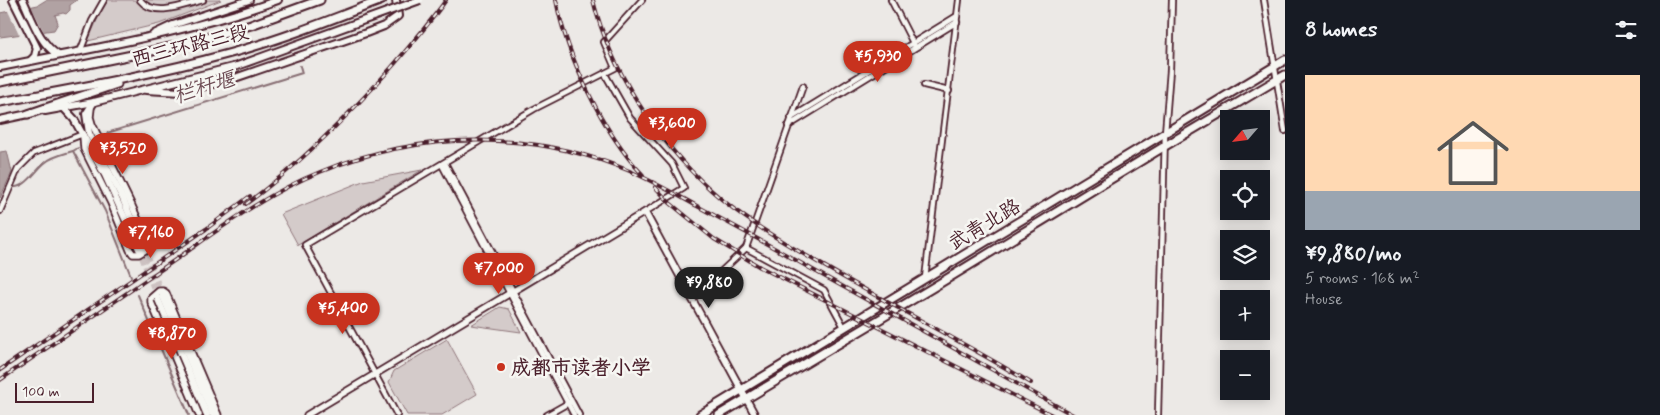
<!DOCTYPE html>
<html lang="en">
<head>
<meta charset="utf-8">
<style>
  :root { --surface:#171b24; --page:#242831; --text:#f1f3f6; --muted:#9ea1a6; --line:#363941; --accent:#c8321e }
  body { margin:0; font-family:Mynerve,"LXGW WenKai TC",sans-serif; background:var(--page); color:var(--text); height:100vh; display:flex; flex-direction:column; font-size:19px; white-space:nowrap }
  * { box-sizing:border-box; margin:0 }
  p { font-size:16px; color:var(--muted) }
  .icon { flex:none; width:28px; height:28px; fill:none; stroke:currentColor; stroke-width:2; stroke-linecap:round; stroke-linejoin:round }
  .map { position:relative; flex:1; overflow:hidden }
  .sheet { display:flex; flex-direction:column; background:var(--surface); width:375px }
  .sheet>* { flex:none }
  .needle { width:32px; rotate:242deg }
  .buttons { position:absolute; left:1220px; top:110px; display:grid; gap:10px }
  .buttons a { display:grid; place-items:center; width:50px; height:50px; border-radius:0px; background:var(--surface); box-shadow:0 2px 12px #0003; font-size:25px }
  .scale { position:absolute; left:15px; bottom:12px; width:79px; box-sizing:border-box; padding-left:5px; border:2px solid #4a1f2b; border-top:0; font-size:14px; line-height:18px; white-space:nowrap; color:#4a1f2b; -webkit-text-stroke:4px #f6f6f2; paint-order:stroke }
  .price { position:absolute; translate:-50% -42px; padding:0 11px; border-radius:18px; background:var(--accent); color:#fff; font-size:16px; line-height:32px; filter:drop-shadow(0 1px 2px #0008) }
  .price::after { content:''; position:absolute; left:50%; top:30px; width:15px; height:11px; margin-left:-8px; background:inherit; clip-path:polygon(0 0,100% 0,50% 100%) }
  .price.active { background:#222; color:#fff }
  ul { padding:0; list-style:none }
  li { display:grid; align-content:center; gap:10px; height:265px; padding:0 20px }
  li+li { border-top:1px solid var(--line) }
  li span { display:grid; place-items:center; height:155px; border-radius:0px; color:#555 }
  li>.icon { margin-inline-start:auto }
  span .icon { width:90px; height:90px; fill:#fffc; stroke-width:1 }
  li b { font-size:21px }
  h2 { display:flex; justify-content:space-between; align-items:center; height:60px; padding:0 20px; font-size:21px }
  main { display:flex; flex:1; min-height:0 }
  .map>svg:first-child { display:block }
  .green { fill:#d4cbca; stroke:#8f757a }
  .water { fill:#b1a2a3; stroke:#886e73 }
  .pier { fill:#ece9e6 }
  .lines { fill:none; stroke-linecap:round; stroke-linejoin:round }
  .stream { stroke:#886e73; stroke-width:2 }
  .secondary-tunnel { stroke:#ccc1c1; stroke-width:6; stroke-dasharray:6 3; stroke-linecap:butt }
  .minor-casing { stroke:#4a1f2b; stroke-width:8 }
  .tertiary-casing { stroke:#4a1f2b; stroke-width:9 }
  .secondary-casing { stroke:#4a1f2b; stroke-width:10 }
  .primary-casing { stroke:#4a1f2b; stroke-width:11 }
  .trunk-casing { stroke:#4a1f2b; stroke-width:11 }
  .minor { stroke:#f6f6f2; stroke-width:4.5 }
  .tertiary { stroke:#f6f6f2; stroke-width:5.5 }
  .secondary { stroke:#f6f6f2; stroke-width:6 }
  .primary { stroke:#f6f6f2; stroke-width:7 }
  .trunk { stroke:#f6f6f2; stroke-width:7 }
  .rail-casing { stroke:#4a1f2b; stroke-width:4 }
  .rail { stroke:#f6f6f2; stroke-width:2; stroke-dasharray:5.5; stroke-linecap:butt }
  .secondary-bridge-casing { stroke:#4a1f2b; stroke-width:10; stroke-linecap:butt }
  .secondary-bridge { stroke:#f6f6f2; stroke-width:6 }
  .poi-dot { fill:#c8321e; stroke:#f6f6f2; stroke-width:2 }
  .labels { text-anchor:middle; stroke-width:5; stroke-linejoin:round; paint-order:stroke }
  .street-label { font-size:20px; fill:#4a1f2b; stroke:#f6f6f2 }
  .poi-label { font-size:20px; font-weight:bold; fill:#4a1f2b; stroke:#f6f6f2; text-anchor:start }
  .water-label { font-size:21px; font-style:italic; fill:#6e4d55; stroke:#f6f6f2 }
</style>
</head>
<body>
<main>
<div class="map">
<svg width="1285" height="415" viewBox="0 0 1285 415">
  <rect width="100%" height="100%" fill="#ece9e6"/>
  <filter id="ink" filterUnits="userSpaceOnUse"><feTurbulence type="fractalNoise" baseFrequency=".02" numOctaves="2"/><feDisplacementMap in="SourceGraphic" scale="10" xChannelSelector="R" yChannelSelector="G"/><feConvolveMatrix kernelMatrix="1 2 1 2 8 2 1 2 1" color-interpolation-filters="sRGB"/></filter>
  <g filter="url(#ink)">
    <g class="green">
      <polygon points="108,0 221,0 159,24 88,41 101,11"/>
      <polygon points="422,170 298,245 281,214 363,181"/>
      <polygon points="500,307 509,309 521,332 471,325"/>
      <polygon points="447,339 477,394 442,415 407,415 389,382 394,371"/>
    </g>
    <g class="water">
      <polygon points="46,0 77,0 70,5 70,10 66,14 63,13 55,15 58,23 54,30 0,37 0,13 38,5"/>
      <polygon points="7,151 12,172 0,198 0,152"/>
    </g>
    <polygon class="pier" points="30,4 45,34 21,38 7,9"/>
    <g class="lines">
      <g class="stream">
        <polyline points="107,133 302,73 300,66"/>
        <polyline points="73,151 78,148"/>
        <path d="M10,187c16,3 25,-17 36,-25 7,-6 18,-8 27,-11l32,60 26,65"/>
        <polyline points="138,295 189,415"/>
      </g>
      <g class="secondary-tunnel">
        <polyline points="143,247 162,294"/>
        <polyline points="139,249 157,297"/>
      </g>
      <g class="minor-casing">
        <g id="minor">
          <path d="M140,0c14,18 44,5 63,0"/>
          <polyline points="891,0 914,45"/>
          <polyline points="1264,0 1285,131"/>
          <polyline points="80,52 92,21 104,0"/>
          <polyline points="605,74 630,118 672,164 684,188 645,212"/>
          <polyline points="924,85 949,91"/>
          <polyline points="791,118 957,16"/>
          <polyline points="788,126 957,22"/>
          <polyline points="445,163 579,415"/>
          <polyline points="442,165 574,415"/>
          <polyline points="0,211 18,169 34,153 83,134"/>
          <polyline points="746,248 824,290 844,327"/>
          <polyline points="925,278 959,0"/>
          <polyline points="692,299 746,248 803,86"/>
          <polyline points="397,415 305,245 534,109 615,68 604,42 642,0"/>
          <polyline points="547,415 570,402"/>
          <polyline points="1158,415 1165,133 1170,70 1172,0"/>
        </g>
      </g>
      <g class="tertiary-casing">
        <g id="tertiary">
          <polyline points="83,135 84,149 111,203 130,250 133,254 139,254 147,249 148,242 132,206 92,124 90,117 91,108"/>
          <polyline points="199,415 151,302 151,298 159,291 163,291 166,293 218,415"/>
          <polyline points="307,415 645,212 755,415"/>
        </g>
      </g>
      <g class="secondary-casing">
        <g id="secondary">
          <polyline points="13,0 37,48 35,56 31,60"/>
          <path d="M23,0c9,19 17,44 35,55"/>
          <polyline points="154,34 173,25 249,0"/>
          <path d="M0,67c94,-19 187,-34 278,-67"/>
          <polyline points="146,90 181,92 229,80 366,33 384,26 398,16 396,0"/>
          <polyline points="94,102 86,114 89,133 123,199 143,247"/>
          <polyline points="63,107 74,119 105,175 139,249"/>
          <polyline points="45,111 94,102 237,66"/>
          <polyline points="0,120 33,113"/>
          <polyline points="162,294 213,415"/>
          <polyline points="157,297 207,415"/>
        </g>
      </g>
      <g class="primary-casing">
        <g id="primary">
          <polyline points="700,415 1285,60"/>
          <polyline points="719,415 932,288 1165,146 1285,75"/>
        </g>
      </g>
      <g class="trunk-casing">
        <g id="trunk">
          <polyline points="0,82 181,45 251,25 320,0"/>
          <path d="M0,102c77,-14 155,-28 231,-49 52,-14 101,-34 151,-53"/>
          <polyline points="28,114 117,84"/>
        </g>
      </g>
      <use href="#minor" class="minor"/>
      <use href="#tertiary" class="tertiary"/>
      <use href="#secondary" class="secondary"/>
      <use href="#primary" class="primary"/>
      <use href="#trunk" class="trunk"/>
      <g class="rail-casing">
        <g id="rail">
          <path d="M556,0c11,57 47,133 87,175"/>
          <path d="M593,0c17,70 65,142 118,190 34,31 74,53 113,76 68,40 139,76 207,117"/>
          <polyline points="655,187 670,203 714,239 760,267 1052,415"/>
          <path d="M246,204c53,-39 101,-87 145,-136 19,-22 38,-44 55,-68"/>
          <polyline points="0,370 206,229 250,196"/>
          <path d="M0,380c58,-40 117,-80 175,-120 46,-32 92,-67 145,-88 99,-41 213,-43 312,0 22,10 43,22 65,34 39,21 78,42 116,64 87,48 173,96 260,145"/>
        </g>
      </g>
      <use href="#rail" class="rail"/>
      <g class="secondary-bridge-casing">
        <polyline id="secondary-bridge" points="237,66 420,0"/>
      </g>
      <use href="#secondary-bridge" class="secondary-bridge"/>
    </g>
  </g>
  <circle class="poi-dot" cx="501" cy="367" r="5"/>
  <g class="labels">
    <g class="street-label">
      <text transform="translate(190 45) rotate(-14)" y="7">西三环路三段</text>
      <text transform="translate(984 224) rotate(-31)" y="7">武青北路</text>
    </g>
    <g class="poi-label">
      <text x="511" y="374">成都市读者小学</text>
    </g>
    <g class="water-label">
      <text transform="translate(204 87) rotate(-17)" y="7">栏杆堰</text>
    </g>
  </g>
</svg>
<div class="buttons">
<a><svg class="needle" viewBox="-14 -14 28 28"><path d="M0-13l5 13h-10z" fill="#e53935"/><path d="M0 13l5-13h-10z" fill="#9ea1a6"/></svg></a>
<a><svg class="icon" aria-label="locate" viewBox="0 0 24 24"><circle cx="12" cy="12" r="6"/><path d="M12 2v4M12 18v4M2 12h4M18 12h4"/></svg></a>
<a><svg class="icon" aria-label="layers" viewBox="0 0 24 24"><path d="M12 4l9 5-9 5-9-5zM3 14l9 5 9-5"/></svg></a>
<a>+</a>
<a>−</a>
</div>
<div class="scale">100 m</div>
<b class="price" style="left:878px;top:83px">¥5,930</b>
<b class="price" style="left:672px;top:150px">¥3,600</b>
<b class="price" style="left:123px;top:175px">¥3,520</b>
<b class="price" style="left:151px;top:259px">¥7,160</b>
<b class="price" style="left:499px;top:295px">¥7,000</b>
<b class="price active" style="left:709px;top:309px">¥9,880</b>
<b class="price" style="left:343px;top:335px">¥5,400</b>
<b class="price" style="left:172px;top:360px">¥8,870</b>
</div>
<section class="sheet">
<h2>8 homes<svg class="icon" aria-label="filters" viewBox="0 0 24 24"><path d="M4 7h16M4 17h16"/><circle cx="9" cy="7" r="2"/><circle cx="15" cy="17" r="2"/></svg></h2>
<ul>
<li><span style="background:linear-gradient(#ffd9b3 75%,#9aa5b1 0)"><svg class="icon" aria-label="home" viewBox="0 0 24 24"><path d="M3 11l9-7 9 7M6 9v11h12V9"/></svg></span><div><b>¥9,880/mo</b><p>5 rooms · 168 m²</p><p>House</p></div></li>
</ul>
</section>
</main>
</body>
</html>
